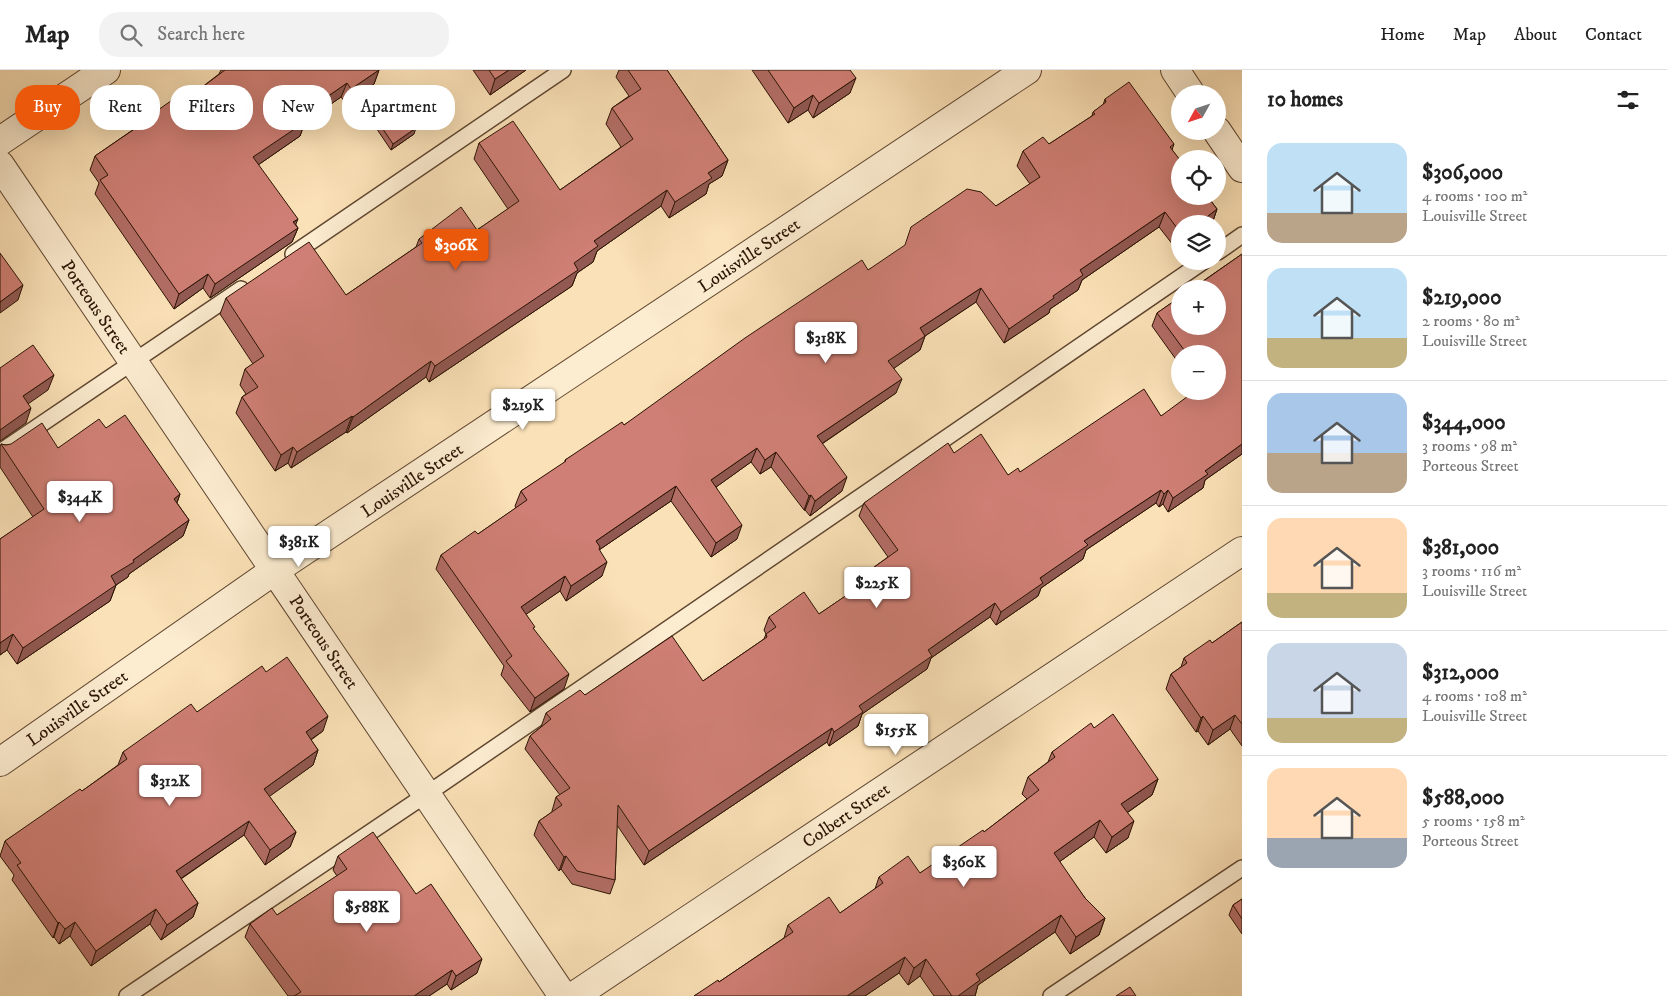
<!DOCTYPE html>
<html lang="en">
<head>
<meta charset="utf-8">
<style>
  :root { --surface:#fff; --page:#f2f2f2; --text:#222; --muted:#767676; --line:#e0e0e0; --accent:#ea580c }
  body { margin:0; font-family:"IM FELL DW Pica",serif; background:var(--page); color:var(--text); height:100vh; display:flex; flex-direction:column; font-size:19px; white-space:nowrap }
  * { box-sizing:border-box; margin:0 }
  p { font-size:16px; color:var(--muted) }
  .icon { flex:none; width:28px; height:28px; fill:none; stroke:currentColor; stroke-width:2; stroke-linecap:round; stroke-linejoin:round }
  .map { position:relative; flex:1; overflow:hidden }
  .drawer { display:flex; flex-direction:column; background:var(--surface); width:425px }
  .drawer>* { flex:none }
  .banner { position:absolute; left:15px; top:15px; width:475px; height:45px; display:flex; gap:10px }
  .needle { width:32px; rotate:230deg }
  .buttons { position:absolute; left:1171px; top:15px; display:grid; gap:10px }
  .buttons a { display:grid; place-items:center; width:55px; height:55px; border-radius:50%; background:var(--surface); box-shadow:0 5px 20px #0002; font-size:25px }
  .price { position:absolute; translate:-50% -42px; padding:0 11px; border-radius:5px; background:#fff; color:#222; font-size:16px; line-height:32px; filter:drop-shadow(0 1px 2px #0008) }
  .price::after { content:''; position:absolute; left:50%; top:30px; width:15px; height:11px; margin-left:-8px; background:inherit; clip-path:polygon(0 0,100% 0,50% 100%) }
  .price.active { background:var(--accent); color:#fff }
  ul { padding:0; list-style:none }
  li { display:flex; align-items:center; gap:15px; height:125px; padding:0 25px }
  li+li { border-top:1px solid var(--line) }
  li span { display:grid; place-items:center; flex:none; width:140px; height:100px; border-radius:15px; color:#555 }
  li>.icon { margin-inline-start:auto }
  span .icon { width:60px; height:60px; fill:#fffc; stroke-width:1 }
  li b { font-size:21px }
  h2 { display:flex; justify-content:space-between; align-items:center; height:60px; padding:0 25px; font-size:21px }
  .tag { padding:0 18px; border-radius:20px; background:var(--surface); box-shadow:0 5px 20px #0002; font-size:18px; line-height:45px }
  .tag.active { background:var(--accent); color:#fff }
  header { display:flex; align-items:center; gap:30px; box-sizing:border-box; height:70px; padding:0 25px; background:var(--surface); border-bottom:1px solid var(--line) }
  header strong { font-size:24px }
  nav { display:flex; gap:28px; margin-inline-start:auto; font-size:18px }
  .search { width:350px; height:45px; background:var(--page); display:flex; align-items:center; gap:12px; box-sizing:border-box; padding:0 18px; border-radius:20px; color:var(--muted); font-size:19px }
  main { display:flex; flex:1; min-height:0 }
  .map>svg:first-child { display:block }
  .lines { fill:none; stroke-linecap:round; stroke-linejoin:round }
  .service-casing { stroke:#5f4630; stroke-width:18 }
  .minor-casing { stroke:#5f4630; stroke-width:30 }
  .service { stroke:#fcecd0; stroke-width:15 }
  .minor { stroke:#fcecd0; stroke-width:28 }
  .wall { fill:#b26d65; stroke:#2b1303 }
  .shaded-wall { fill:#915952; stroke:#2b1303 }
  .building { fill:#cf7f75; stroke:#2b1303 }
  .labels { text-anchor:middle; stroke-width:4.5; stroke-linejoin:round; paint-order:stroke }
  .street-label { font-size:18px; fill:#2b1303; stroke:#fcecd0 }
</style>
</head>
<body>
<header>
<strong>Map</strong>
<div class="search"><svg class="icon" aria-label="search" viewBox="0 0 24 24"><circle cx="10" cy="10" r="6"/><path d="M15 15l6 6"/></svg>Search here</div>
<nav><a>Home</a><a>Map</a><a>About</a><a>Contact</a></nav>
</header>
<main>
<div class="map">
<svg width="1242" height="926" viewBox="0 0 1242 926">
  <rect width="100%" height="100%" fill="#fbe1b7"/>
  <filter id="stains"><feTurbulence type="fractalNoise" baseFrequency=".004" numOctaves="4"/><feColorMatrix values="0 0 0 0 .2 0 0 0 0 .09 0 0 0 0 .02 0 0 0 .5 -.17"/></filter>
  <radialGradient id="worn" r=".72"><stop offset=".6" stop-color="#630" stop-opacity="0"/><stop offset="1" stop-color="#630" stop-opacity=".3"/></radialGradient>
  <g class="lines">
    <g class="service-casing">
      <g id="service">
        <polyline points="1218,182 1242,165"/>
        <polyline points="293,184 563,0"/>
        <polyline points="0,382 241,219"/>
        <polyline points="127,926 427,724 1204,191"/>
        <polyline points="1051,926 1242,798"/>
      </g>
    </g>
    <g class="minor-casing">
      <g id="minor">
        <polyline points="1175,0 1191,24"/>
        <polyline points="1217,61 1242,98"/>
        <polyline points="0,71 106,0"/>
        <polyline points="0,95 563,926"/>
        <polyline points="0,692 275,500 1027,0"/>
        <polyline points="574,926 1242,481"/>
      </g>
    </g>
    <use href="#service" class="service"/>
    <use href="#minor" class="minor"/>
  </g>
  <g class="wall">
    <polygon points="221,0 379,0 374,14 346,33 341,27 305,52 300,66 258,95 298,158 292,172 210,228 203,218 174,239 95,124 99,113 90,100 95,86 150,48 151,45 180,34 219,4"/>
    <polygon points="473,0 526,0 490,25"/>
    <polygon points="619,0 667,0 728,90 722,106 709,114 706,124 669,148 661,136 597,181 593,192 577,203 572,216 429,312 426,307 347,363 346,362 291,398 288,393 275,401 236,343 242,327 246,324 240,315 245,299 253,294 220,244 226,228 346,225 416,177 419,169 477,160 508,139 474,89 479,73 560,120 621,77 606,54 612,38 629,26 616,7"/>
    <polygon points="752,0 850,0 850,23 813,48 808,40 788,53"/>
    <polygon points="1105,29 1174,74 1172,80 1217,139 1212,154 1180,154 1180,178 1177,180 1159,157 1082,210 1078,220 1050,239 1049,243 1004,273 976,232 925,266 920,280 894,298 896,323 822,374 842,421 810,446 805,440 804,440 771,397 760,404 751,392 716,417 737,469 711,487 671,431 599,480 602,506 566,531 560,521 526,544 564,619 530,642 501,605 504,596 436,499 441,485 478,464 516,438 515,436 521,421 565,393 565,390 624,355 868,200 996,136 1030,114 1017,96 1023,81 1049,74 1092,46 1093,42 1103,35"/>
    <polygon points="368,37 414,64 391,80 366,43"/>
    <polygon points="1242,184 1242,384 1205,410 1203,418 1168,442 1163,434 1159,437 1156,433 1086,480 1083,489 1041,518 1038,526 996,555 990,547 931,588 927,599 862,644 858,656 829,676 827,672 644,795 617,755 615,810 610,824 572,814 561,799 559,801 534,765 539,751 552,742 552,741 556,727 560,725 525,679 530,666 541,657 546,643 585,625 703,611 764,569 766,564 764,560 769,547 819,544 856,519 859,508 888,487 859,446 864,433 954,383 1008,405 1020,402 1161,346 1218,321 1218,284 1180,284 1180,295 1152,256 1157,243"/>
    <polygon points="106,358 180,424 177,433 189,450 183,466 129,504 128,507 116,515 110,531 17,594 7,580 0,585 0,469 33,447 0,397 0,376 1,374 6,375 58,378"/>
    <polygon points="1242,552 1242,676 1230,659 1208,675 1198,661 1196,662 1166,619 1171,604 1181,597 1184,588 1212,573"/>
    <polygon points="266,602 323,661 311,670 318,680 313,695 269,726 296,762 290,777 265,795 244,765 181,809 198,833 193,847 161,870 150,854 91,896 70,866 59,874 54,867 53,868 12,810 14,805 0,786 5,771 82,721 118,695 123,682 197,642"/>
    <polygon points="1094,658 1158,709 1152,725 1127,743 1128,768 1106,783 1094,767 1059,792 1085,828 1105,848 1099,865 1070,884 1055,862 978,915 975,926 934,926 920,906 908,915 899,903 865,926 694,926 719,912 784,868 788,855 840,843 875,819 879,807 920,803 984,762 1027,729 1022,724 1028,707 1048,692 1052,682"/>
    <polygon points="338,786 416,824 477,903 451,920 447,914 429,926 288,926 245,867 250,854 277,845 337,806 333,800"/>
    <polygon points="1242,829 1242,864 1229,845 1233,835"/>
  </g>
  <g class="shaded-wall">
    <polygon points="379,0 374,14 346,33 351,19"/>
    <polygon points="509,0 526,0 490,25 495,9"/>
    <polygon points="856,8 850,23 813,48 819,33"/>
    <polygon points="347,13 341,27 305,52 300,66 248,102 253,87 301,45"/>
    <polygon points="813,25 808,40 788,53 794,38"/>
    <polygon points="416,58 414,64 391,80 393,74"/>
    <polygon points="728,90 722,106 709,114 706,124 669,148 675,132 708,103"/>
    <polygon points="667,120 661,136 597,181 593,192 577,203 572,216 429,312 435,296 594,171"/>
    <polygon points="1217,139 1212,154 1198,154"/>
    <polygon points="1165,142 1159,157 1082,210 1078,220 1050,239 1049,243 1004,273 1009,259 1053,226 1080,200"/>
    <polygon points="298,149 293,161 298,158 292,172 210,228 215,214"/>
    <polygon points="1180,171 1180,178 1177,180"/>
    <polygon points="208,204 203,218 174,239 179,224"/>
    <polygon points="23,215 18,230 0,243 0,232"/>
    <polygon points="981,218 976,232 925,266 920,280 883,306 888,291 920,258"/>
    <polygon points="431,291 426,307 347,363 353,347"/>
    <polygon points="54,305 48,320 18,341 23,326"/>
    <polygon points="902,309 896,323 811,381 817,366"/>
    <polygon points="31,338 26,353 0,371 0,359"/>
    <polygon points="352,346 346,362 291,398 297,382"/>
    <polygon points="1242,374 1242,384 1205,410 1203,418 1168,442 1173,428 1205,401"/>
    <polygon points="293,377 288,393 275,401 281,385"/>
    <polygon points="757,378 751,392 705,425 711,410"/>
    <polygon points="776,382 771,397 760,404 765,390"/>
    <polygon points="847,407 842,421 810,446 815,431"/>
    <polygon points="676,416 671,431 599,480 596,471"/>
    <polygon points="1161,420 1156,433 1086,480 1083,489 1041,518 1038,526 996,555 1001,542 1084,471"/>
    <polygon points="1168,420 1163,434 1159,437 1164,424"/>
    <polygon points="180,424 174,440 174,429"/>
    <polygon points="811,425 805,440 804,440 809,426"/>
    <polygon points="189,450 183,466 129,504 128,507 116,515 110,531 17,594 23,578 111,506 133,490"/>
    <polygon points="742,455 737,469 711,487 716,473"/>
    <polygon points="607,492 602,506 566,531 571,516"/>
    <polygon points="565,506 560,521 515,552 521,537"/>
    <polygon points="995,533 990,547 931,588 927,599 862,644 858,656 829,676 834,662 859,636 928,580"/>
    <polygon points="13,564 7,580 0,585 0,573"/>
    <polygon points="569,604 564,619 530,642 535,628"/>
    <polygon points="1235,645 1230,659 1208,675 1213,660"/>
    <polygon points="328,646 323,661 300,677 306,662"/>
    <polygon points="1203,646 1198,661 1196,662 1201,648"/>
    <polygon points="832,658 827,672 644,795 649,781"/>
    <polygon points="318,680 313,695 259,734 264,719"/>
    <polygon points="1158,709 1152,725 1115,751 1121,734"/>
    <polygon points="1100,750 1094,767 1048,800 1054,783"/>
    <polygon points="249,751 244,765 170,816 176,801"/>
    <polygon points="1134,751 1128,768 1106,783 1112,767"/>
    <polygon points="296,762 290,777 265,795 270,780"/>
    <polygon points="566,786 561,799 559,801 564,787"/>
    <polygon points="198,833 193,847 161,870 167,855"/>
    <polygon points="156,839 150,854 91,896 96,881"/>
    <polygon points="1061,845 1055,862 978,915 975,926 958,926 976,904"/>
    <polygon points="1105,848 1099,865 1070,884 1076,867"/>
    <polygon points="59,852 54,867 53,868 58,853"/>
    <polygon points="75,852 70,866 59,874 65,859"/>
    <polygon points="905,887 899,903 865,926 847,926"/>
    <polygon points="482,889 477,903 451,920 456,906"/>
    <polygon points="926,889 920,906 908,915 914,898"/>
    <polygon points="452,900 447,914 429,926 414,926"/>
  </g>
  <g class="building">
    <polygon points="225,0 379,0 351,19 347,13 301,45 305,52 253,87 298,149 293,152 298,158 215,214 208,204 179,224 100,110 108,105 95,86 152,47 151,45 175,28 180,34"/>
    <polygon points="489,0 509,0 495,9"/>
    <polygon points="628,0 667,0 728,90 708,103 712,108 675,132 667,120 594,171 598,176 574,193 578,200 435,296 431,291 353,347 352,346 297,382 293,377 281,385 242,327 258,317 245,299 264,286 226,228 309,172 346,225 422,173 419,169 461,137 477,160 519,131 479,73 513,51 560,120 633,69 612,38 641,19"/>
    <polygon points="768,0 850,0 856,8 819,33 813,25 794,38"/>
    <polygon points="1129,12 1174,74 1170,77 1180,90 1180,126 1207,126 1217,139 1198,154 1180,154 1180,162 1165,142 1080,200 1083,205 1053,226 1054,228 1009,259 981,218 920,258 925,266 888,291 902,309 817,366 847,407 815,431 811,425 809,426 776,382 765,390 757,378 711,410 742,455 716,473 676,416 596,471 600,477 599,479 607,492 571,516 565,506 521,537 535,557 533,558 569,604 535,628 506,591 512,586 441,485 475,461 478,464 527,430 521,421 566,391 565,390 622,352 624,355 745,268 862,190 868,200 905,175 911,157 967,119 981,122 996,136 1040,107 1023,81 1043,67 1049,74 1095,44 1093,42 1106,32 1105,29"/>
    <polygon points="390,21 416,58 393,74 368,37"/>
    <polygon points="0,183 23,215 0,232"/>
    <polygon points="1242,184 1242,374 1205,401 1208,404 1173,428 1168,420 1164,424 1161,420 1084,471 1088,475 1040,508 1043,513 1001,542 995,533 928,580 932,586 859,636 863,642 834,662 832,658 649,781 618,735 615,810 577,801 566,786 564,787 539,751 562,735 556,727 570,718 530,666 551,649 546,643 580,620 585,625 672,566 703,611 767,567 766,564 776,557 769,547 804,522 819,544 863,514 859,508 898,480 864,433 948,373 954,383 981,364 1008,405 1018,398 1020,402 1144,319 1161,346 1195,321 1218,321 1218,284 1187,284 1157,243 1180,227 1180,256 1218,256 1218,219 1192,219"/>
    <polygon points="33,275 54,305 23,326 31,338 0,360 0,298"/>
    <polygon points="125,345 180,424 174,429 189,450 133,490 134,492 111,506 116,515 23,578 13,564 0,573 0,469 44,439 1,374 6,375 11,374 42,353 58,378 99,349 106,358"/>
    <polygon points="1242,552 1242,654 1235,645 1213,660 1203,646 1201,648 1171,604 1187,593 1184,588 1210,570 1212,573"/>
    <polygon points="287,587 328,646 306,662 318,680 264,719 296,762 270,780 249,751 176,801 198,833 167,855 156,839 96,881 75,852 65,859 59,852 58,853 17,795 21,793 5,771 80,719 82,721 127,689 123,682 191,634 197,642 262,596 266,602"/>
    <polygon points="1113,644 1158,709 1121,734 1134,751 1112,767 1100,750 1054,783 1085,828 1105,848 1076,867 1061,845 976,904 980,910 958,926 952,926 926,889 914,898 905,887 847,926 694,926 718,910 719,912 793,862 788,855 829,827 840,843 883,813 879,807 908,786 920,803 983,760 984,762 1039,720 1028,707 1055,687 1052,682 1091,653 1094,658"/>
    <polygon points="373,762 416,824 431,814 482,889 456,906 452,900 414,926 294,926 301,922 250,854 272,838 277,845 347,799 338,786"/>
    <polygon points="1242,829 1242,849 1233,835"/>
    <polygon points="1130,917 1136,926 1116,926"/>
  </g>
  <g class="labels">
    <g class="street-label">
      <text transform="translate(749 185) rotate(-34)" y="6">Louisville Street</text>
      <text transform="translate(96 237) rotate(56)" y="6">Porteous Street</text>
      <text transform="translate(412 410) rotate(-34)" y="6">Louisville Street</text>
      <text transform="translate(324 572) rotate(56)" y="6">Porteous Street</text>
      <text transform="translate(77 638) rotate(-35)" y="6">Louisville Street</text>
      <text transform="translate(846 745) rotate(-34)" y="6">Colbert Street</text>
    </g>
  </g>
  <rect width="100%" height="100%" filter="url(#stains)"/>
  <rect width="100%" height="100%" fill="url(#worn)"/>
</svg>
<div class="buttons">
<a><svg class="needle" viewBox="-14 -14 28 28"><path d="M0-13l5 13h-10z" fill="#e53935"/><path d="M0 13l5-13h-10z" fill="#767676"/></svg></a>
<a><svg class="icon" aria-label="locate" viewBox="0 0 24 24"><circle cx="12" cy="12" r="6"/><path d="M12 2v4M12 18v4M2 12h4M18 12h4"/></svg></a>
<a><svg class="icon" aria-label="layers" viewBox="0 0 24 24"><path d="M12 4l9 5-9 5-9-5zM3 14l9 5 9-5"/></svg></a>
<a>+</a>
<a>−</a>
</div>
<b class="price active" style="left:456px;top:201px">$306K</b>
<b class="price" style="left:826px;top:294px">$318K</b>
<b class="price" style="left:523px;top:361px">$219K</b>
<b class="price" style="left:80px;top:453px">$344K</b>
<b class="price" style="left:299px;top:498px">$381K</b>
<b class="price" style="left:877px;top:539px">$225K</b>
<b class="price" style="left:896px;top:686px">$155K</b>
<b class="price" style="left:170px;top:737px">$312K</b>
<b class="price" style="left:964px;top:818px">$360K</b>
<b class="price" style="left:367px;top:863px">$588K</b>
<div class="banner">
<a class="tag active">Buy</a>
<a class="tag">Rent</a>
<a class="tag">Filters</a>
<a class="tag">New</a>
<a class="tag">Apartment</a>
</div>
</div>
<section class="drawer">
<h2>10 homes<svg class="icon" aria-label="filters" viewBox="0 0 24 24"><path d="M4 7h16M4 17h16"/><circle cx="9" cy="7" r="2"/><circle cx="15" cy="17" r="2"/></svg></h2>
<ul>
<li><span style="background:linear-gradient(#bfe0f5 70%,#b9a48a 0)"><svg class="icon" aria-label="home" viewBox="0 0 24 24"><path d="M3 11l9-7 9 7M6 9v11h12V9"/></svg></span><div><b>$306,000</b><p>4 rooms · 100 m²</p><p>Louisville Street</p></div></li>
<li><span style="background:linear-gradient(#bfe0f5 70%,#c2b280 0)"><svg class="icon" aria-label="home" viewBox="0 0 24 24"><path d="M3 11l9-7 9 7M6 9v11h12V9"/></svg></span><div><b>$219,000</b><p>2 rooms · 80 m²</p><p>Louisville Street</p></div></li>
<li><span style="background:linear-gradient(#a9c7e8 60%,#b9a48a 0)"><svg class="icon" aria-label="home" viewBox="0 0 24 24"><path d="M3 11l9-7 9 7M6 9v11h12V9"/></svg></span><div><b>$344,000</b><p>3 rooms · 98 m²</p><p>Porteous Street</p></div></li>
<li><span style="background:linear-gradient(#ffd9b3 75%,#c2b280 0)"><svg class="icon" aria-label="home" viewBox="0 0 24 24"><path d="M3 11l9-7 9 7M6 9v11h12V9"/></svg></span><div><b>$381,000</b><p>3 rooms · 116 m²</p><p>Louisville Street</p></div></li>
<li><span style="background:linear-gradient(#c9d6e8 75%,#c2b280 0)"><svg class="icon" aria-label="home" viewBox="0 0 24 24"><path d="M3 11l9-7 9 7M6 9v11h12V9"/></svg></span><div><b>$312,000</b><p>4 rooms · 108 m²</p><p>Louisville Street</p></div></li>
<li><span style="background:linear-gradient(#ffd9b3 70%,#9aa5b1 0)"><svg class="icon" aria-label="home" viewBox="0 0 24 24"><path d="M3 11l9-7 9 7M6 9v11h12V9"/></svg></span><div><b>$588,000</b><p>5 rooms · 158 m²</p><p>Porteous Street</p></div></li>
</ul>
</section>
</main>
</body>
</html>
